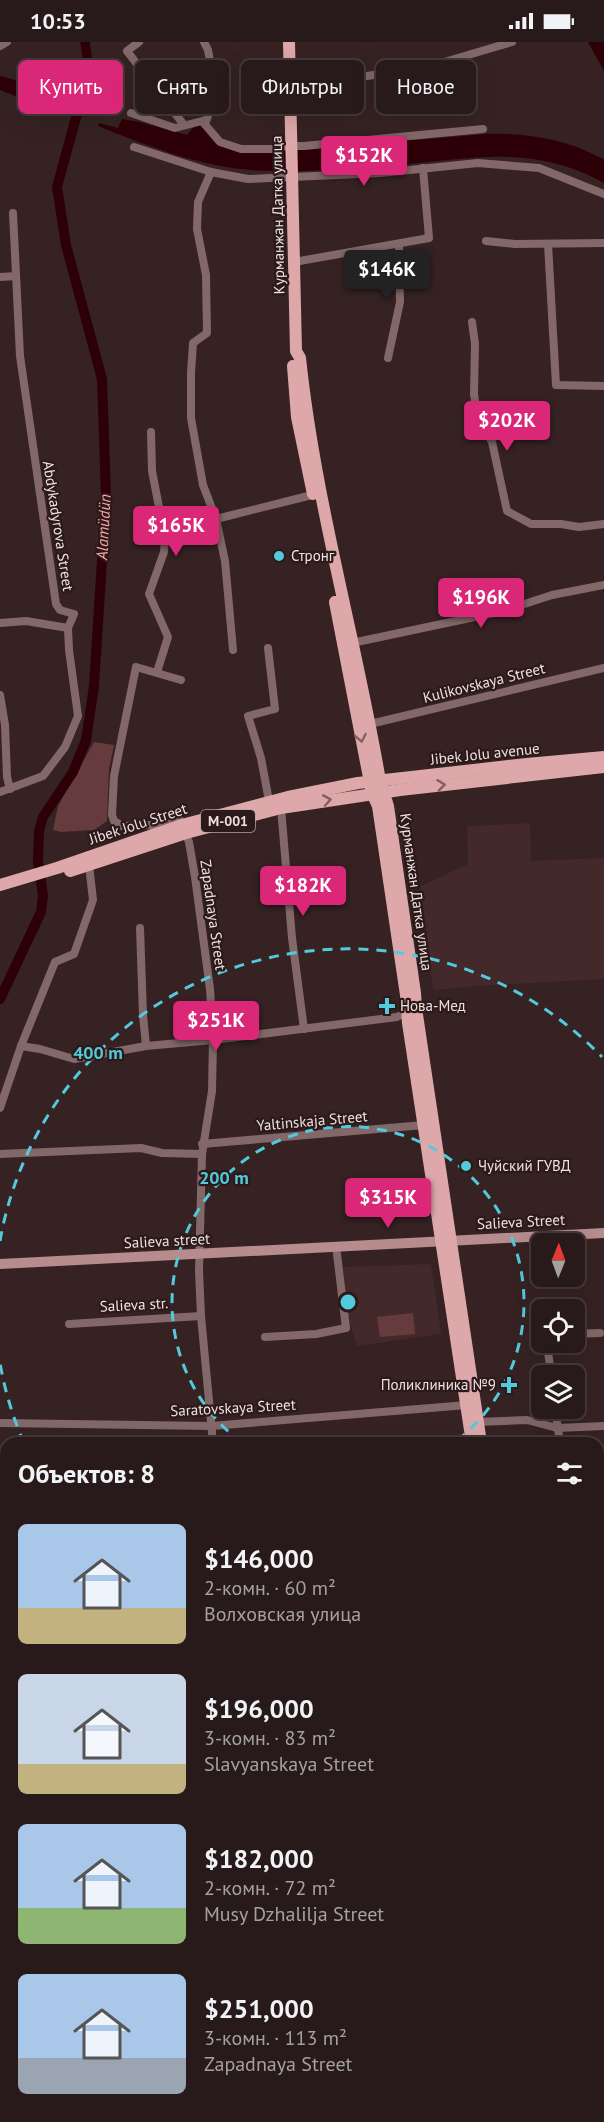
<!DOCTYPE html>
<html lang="ru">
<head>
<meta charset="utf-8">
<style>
  :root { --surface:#281a1a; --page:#302323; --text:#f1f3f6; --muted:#a5a1a2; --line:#443839; --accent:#db2777 }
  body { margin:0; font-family:"PT Sans",sans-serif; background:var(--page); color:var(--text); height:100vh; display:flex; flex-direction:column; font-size:22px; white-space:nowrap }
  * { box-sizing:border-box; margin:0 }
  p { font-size:20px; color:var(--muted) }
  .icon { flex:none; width:33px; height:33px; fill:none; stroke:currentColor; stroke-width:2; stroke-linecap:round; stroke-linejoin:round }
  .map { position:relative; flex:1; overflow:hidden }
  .sheet { position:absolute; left:0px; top:1395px; width:604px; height:686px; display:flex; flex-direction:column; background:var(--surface); border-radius:18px 18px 0 0; box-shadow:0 6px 24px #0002,0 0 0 2px var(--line) }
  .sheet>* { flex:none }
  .guide { position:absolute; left:18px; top:18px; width:568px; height:54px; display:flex; gap:12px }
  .needle { width:39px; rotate:1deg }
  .fabs { position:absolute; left:531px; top:1191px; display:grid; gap:12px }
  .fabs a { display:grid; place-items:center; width:54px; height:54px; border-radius:9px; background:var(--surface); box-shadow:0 6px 24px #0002,0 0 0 2px var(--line); font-size:30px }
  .price { position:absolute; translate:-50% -51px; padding:0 14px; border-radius:6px; background:var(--accent); color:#fff; font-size:20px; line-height:39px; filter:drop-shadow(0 2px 3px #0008) }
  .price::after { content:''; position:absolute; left:50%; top:36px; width:18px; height:14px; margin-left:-9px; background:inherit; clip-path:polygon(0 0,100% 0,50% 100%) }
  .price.selected { background:#222; color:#fff }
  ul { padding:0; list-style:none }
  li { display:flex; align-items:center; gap:18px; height:150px; padding:0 18px }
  li span { display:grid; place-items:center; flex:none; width:168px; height:120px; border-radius:9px; color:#555 }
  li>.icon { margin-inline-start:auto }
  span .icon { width:72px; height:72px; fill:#fffc; stroke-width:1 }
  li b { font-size:26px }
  h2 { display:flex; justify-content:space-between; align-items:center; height:72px; padding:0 18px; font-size:26px }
  .pill { padding:0 21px; border-radius:9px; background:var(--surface); box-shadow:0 6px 24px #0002,0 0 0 2px var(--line); font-size:21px; line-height:54px }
  .pill.selected { background:var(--accent); color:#fff }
  .status { display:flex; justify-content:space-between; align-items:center; height:42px; padding:0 30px; background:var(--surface); direction:ltr }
  .status svg { height:16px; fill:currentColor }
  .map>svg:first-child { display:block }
  .built { fill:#44292b }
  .green { fill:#663b3e }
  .water { fill:#2d0007 }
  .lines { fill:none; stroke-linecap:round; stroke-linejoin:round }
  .stream { stroke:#2d0007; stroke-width:1.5 }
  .river { stroke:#2d0007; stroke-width:10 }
  .street { stroke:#836869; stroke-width:8 }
  .secondary { stroke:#b68c8e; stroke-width:10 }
  .primary { stroke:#dea8aa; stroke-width:12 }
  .oneway { stroke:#856062 }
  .ring { fill:none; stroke:#53cadc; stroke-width:3; stroke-dasharray:10 8 }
  .poi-dot { fill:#53cadc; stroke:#2c191a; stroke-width:2 }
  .labels { text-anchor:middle; stroke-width:4.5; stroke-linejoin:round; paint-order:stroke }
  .shield { fill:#2c191a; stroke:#b4a5a5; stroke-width:1.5 }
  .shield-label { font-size:14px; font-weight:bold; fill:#efe1e1 }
  .street-label { font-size:15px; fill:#efe1e1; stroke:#2c191a }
  .poi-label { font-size:15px; fill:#efe1e1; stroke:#2c191a; text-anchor:start }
  .water-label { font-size:16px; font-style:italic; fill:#fca3a8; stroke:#2c191a }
  .centre { fill:#53cadc; stroke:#2c191a; stroke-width:3 }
  .ring-label { font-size:18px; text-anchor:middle; font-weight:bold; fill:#53cadc; stroke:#2c191a; stroke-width:4.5; stroke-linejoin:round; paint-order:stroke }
</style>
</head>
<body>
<div class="status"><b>10:53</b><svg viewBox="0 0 49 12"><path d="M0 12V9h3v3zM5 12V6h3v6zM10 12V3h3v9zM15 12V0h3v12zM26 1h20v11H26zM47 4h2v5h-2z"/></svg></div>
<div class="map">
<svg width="604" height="2080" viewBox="0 0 604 2080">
  <rect width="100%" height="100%" fill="#362223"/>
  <g class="built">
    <polygon points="530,781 531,819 604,816 604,937 476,944 433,948 421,844 468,822 467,784"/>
    <polygon points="431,1222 441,1292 357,1304 347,1271 343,1225"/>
    <polygon points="599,2053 604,2053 604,2080 515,2080 515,2075 598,2074"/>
  </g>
  <g class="green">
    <polygon points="94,700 114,703 109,727 107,779 94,788 61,790 53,788 58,764"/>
    <polygon points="413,1271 415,1292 380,1295 377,1275"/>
    <polygon points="436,2075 436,2074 462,2075 461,2080 435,2080"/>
  </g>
  <g class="water">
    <path d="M80,0h10l3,27 -11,37 -6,-3c5,-18 9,-43 4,-61z"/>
    <polygon points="588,0 604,0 604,29"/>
    <path d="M0,34c22,5 42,12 61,24h-8l-4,5 -26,-6 -23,-9z"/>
    <path d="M122,77l17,3 48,13 9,-10h4l15,18 13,4 44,5 215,-18c33,-1 63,3 95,15 7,3 14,7 22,10v24c-67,-37 -123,-26 -195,-19 -45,4 -91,8 -136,7 -62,0 -118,-22 -175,-45l1,-3 19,5z"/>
  </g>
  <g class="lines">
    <g class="stream">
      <polyline points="0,1999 6,1999"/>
      <polyline points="0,2031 6,2031"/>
    </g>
    <polyline class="river" points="0,957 41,870 43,853 38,819 39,789 43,775 73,730 86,698 94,644 106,455 102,337 66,203 57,145 83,50"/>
    <g class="street">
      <polyline points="139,0 127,9 184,83"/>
      <polyline points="204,0 208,8 216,52 205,82"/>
      <polyline points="0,4 7,0"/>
      <polyline points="290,46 431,24 512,0"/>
      <polyline points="131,71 175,86 202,79 220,100 241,107 276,107 284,104 304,104 483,87"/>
      <polyline points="134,105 211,130 248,137 380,131 478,121 539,126 604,152"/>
      <polyline points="211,130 198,160 197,187 206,233 207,291 193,301 191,331 191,376 203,443 216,477 225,519 233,608"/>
      <polyline points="486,199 515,202 604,201"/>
      <polyline points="548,202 556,343 604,344"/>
      <polyline points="294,220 429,196 423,126"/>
      <polyline points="0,235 16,234"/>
      <polyline points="472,280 475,302 474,352 477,373 492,400 507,469 531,482 561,482 579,485 604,482"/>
      <polyline points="388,316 400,260 399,203"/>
      <polyline points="151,390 152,429 165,496 164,510 149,552 168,595 157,630"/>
      <polyline points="216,477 316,452"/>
      <polyline points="0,581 26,579 68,586"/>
      <polyline points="352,601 503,569 552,553 604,543"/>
      <polyline points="268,606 275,667 248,674 261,716 269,759"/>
      <polyline points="0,653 5,683 7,735 10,747"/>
      <polyline points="370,682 604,626"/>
      <polyline points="0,750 43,734 65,705 78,674 69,608 68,586 74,572 60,568 56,562 20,314 13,171"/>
      <polyline points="281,766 292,896 304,987"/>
      <polyline points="151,783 178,774 189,800 195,835 210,947 213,998 212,1049 202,1112 199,1229 201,1274 213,1401"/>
      <polyline points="153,785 151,783 122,784 114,779 112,773 114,734 136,625 181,638"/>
      <polyline points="140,886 143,973 146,1004"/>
      <polyline points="21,1004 40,1007 74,1017 146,1004 213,998 397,975 407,970"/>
      <polyline points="0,1066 21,1004 55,920 74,912 93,858 89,823"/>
      <polyline points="202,1102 424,1083"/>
      <polyline points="0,1112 141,1106 162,1111 202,1112"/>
      <polyline points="69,1282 201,1274"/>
      <polyline points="574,1292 600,1291"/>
      <polyline points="265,1295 316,1292 346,1286 336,1204"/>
      <polyline points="547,1300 551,1334"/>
      <polyline points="555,1366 560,1401"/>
      <polyline points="478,1380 527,1378 557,1386 604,1384"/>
      <polyline points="0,1381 212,1384 467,1363"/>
      <polyline points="0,1450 6,1451"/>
      <polyline points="598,1460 604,1459"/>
      <polyline points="0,1624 6,1626"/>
      <polyline points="598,1643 604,1643"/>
      <polyline points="0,1673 6,1674"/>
      <polyline points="598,1718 604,1717"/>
      <polyline points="0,1755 6,1755"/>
      <polyline points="0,1815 6,1816"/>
      <polyline points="0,1874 6,1874"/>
      <polyline points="0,1942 6,1942"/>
      <polyline points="598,1997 601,1935"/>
    </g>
    <g class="secondary">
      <polyline points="0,1222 604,1191"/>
      <polyline points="0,1539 6,1541"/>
      <polyline points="598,1554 604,1554"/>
    </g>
    <g class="primary">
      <path d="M289,0l7,309 4,7c15,143 56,281 80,423l8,25 27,187 1,15 65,435"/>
      <polyline points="293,324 297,375 313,452"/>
      <polyline points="335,560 372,751 378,764 406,953 408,981 472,1401"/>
      <polyline points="70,829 186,791 281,766 400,748 604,725"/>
      <polyline points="0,843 57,826 182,783 288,755 358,741 527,722 604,715"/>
      <polyline points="0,2008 6,2008"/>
      <polyline points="598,2020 604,2020"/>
      <polyline points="0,2022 6,2022"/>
      <polyline points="598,2032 604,2032"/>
      <polyline points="471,2080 471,2074"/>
      <polyline points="486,2080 487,2074"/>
    </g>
  </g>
  <defs><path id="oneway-chevron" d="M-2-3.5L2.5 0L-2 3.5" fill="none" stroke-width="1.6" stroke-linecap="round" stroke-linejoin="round" transform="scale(1.5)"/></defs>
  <g class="oneway">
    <use href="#oneway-chevron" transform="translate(361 696) rotate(79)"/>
    <use href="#oneway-chevron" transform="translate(441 743) rotate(-7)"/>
    <use href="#oneway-chevron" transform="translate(327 758) rotate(-10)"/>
  </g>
  <g class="ring">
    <path d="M242 1401A176 176 0 1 1 454 1401"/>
    <path d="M24 1401A353 353 0 0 1 0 1321M0 1199A353 353 0 0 1 602 1015"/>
  </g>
  <g class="poi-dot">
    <circle cx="279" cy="514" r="6"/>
    <path d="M384 955h6v6h6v6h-6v6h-6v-6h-6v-6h6z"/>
    <circle cx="466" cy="1124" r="6"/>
    <path d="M506 1334h6v6h6v6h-6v6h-6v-6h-6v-6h6z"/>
  </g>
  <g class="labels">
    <rect class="shield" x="201" y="768" width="54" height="22" rx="4.5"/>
    <g class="shield-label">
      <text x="228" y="784">М-001</text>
    </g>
    <g class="street-label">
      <text transform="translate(278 173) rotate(-91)" y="5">Курманжан Датка улица</text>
      <text transform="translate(58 484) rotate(81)" y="5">Abdykadyrova Street</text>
      <text transform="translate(484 641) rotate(-14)" y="5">Kulikovskaya Street</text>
      <text transform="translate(485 712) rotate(-6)" y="5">Jibek Jolu avenue</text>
      <text transform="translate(138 782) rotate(-18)" y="5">Jibek Jolu Street</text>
      <text transform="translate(416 850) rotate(82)" y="5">Курманжан Датка улица</text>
      <text transform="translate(213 873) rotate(82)" y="5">Zapadnaya Street</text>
      <text transform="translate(312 1079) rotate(-5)" y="5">Yaltinskaja Street</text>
      <text transform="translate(521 1180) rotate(-3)" y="5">Salieva Street</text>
      <text transform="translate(167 1199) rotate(-3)" y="5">Salieva street</text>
      <text transform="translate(134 1263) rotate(-3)" y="5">Salieva str.</text>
      <text transform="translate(233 1366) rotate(-3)" y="5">Saratovskaya Street</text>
    </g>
    <g class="poi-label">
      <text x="291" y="519">Стронг</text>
      <text x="400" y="969">Нова-Мед</text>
      <text x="478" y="1129">Чуйский ГУВД</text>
      <text x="496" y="1348" text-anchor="end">Поликлиника №9</text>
    </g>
    <g class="water-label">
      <text transform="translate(103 485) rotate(-87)" y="6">Alamüdün</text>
    </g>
  </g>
  <circle cx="348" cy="1260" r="9" class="centre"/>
  <g class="ring-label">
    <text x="98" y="1017">400 m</text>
    <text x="224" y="1142">200 m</text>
  </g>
</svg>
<div class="fabs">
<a><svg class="needle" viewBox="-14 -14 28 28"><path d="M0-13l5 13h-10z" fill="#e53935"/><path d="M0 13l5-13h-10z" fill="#a5a1a2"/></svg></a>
<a><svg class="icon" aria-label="locate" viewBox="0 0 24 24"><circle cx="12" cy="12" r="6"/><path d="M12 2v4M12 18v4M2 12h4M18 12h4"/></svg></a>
<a><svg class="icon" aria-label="layers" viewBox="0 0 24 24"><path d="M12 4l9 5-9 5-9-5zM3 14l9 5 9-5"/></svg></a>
</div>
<b class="price" style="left:364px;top:145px">$152K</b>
<b class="price selected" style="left:387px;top:259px">$146K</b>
<b class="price" style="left:507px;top:410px">$202K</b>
<b class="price" style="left:176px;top:515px">$165K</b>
<b class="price" style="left:481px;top:587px">$196K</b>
<b class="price" style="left:303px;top:875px">$182K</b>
<b class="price" style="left:216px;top:1010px">$251K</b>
<b class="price" style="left:388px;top:1187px">$315K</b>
<div class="guide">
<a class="pill selected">Купить</a>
<a class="pill">Снять</a>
<a class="pill">Фильтры</a>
<a class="pill">Новое</a>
</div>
<section class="sheet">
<h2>Объектов: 8<svg class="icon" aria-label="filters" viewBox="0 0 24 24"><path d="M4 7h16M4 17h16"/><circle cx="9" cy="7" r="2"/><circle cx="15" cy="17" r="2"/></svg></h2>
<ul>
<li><span style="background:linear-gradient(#a9c7e8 70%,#c2b280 0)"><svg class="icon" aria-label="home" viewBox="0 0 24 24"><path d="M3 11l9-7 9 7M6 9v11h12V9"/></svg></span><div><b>$146,000</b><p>2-комн. · 60 m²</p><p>Волховская улица</p></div></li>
<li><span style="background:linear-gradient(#c9d6e8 75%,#c2b280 0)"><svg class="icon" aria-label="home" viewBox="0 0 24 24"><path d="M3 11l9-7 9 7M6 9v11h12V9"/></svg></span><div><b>$196,000</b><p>3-комн. · 83 m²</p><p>Slavyanskaya Street</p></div></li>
<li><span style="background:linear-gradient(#a9c7e8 70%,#8fb573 0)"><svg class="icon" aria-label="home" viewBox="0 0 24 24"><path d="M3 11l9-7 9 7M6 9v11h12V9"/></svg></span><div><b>$182,000</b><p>2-комн. · 72 m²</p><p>Musy Dzhalilja Street</p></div></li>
<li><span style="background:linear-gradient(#a9c7e8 70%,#9aa5b1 0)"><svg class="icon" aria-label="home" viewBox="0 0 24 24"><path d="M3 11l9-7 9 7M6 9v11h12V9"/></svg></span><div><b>$251,000</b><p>3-комн. · 113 m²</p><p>Zapadnaya Street</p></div></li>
</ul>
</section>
</div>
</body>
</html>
